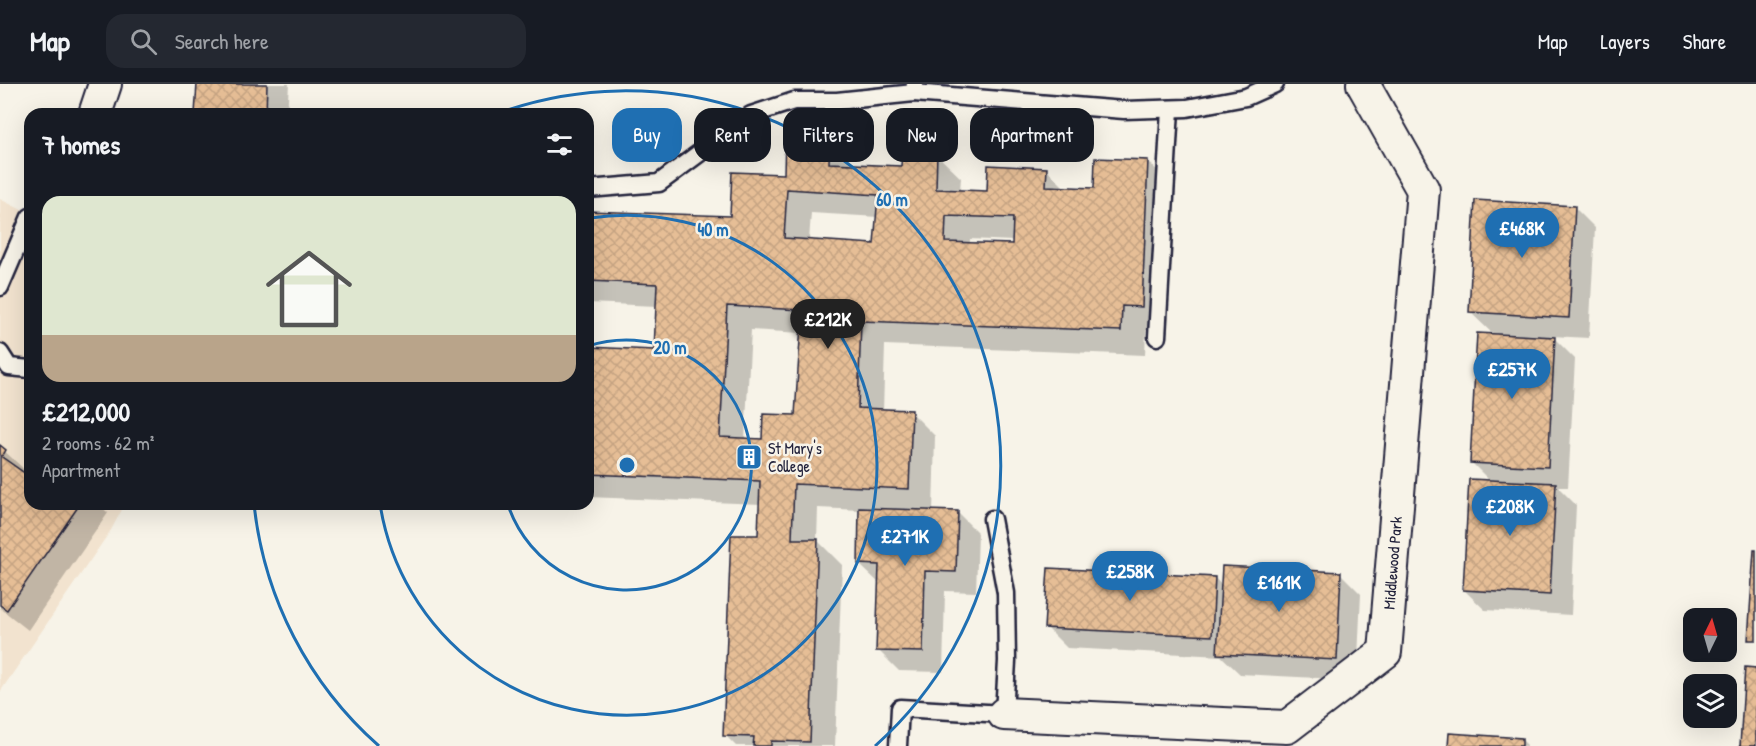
<!DOCTYPE html>
<html lang="en">
<head>
<meta charset="utf-8">
<style>
  :root { --surface:#171b24; --page:#242831; --text:#f1f3f6; --muted:#9ea1a6; --line:#363941; --accent:#1f6fb2 }
  body { margin:0; font-family:"Patrick Hand",sans-serif; background:var(--page); color:var(--text); height:100vh; display:flex; flex-direction:column; font-size:22px; white-space:nowrap }
  * { box-sizing:border-box; margin:0 }
  p { font-size:20px; color:var(--muted) }
  .icon { flex:none; width:33px; height:33px; fill:none; stroke:currentColor; stroke-width:2; stroke-linecap:round; stroke-linejoin:round }
  .map { position:relative; flex:1; overflow:hidden }
  .drawer { position:absolute; left:24px; top:24px; width:570px; height:402px; display:flex; flex-direction:column; background:var(--surface); border-radius:18px; box-shadow:0 6px 24px #0002 }
  .drawer>* { flex:none }
  .hud { position:absolute; left:612px; top:24px; width:570px; height:54px; display:flex; gap:12px }
  .needle { width:39px; rotate:5deg }
  .fabs { position:absolute; left:1683px; top:524px; display:grid; gap:12px }
  .fabs a { display:grid; place-items:center; width:54px; height:54px; border-radius:12px; background:var(--surface); box-shadow:0 6px 24px #0002; font-size:30px }
  .price { position:absolute; translate:-50% -51px; padding:0 14px; border-radius:21px; background:var(--accent); color:#fff; font-size:20px; line-height:39px; filter:drop-shadow(0 2px 3px #0008) }
  .price::after { content:''; position:absolute; left:50%; top:36px; width:18px; height:14px; margin-left:-9px; background:inherit; clip-path:polygon(0 0,100% 0,50% 100%) }
  .price.on { background:#222; color:#fff }
  ul { padding:0; list-style:none }
  li { display:grid; align-content:center; gap:12px; height:318px; padding:0 18px }
  li+li { border-top:2px solid var(--line) }
  li span { display:grid; place-items:center; height:186px; border-radius:18px; color:#555 }
  li>.icon { margin-inline-start:auto }
  span .icon { width:108px; height:108px; fill:#fffc; stroke-width:1 }
  li b { font-size:26px }
  h2 { display:flex; justify-content:space-between; align-items:center; height:72px; padding:0 18px; font-size:26px }
  .tag { padding:0 21px; border-radius:18px; background:var(--surface); box-shadow:0 6px 24px #0002; font-size:21px; line-height:54px }
  .tag.on { background:var(--accent); color:#fff }
  header { display:flex; align-items:center; gap:36px; box-sizing:border-box; height:84px; padding:0 30px; background:var(--surface); border-bottom:2px solid var(--line) }
  header strong { font-size:28px }
  nav { display:flex; gap:33px; margin-inline-start:auto; font-size:21px }
  .search { width:420px; height:54px; background:var(--page); display:flex; align-items:center; gap:15px; box-sizing:border-box; padding:0 21px; border-radius:18px; color:var(--muted); font-size:22px }
  .map>svg:first-child { display:block }
  .built { fill:#f2e3cf }
  .shadow { fill:#0003; fill-rule:evenodd }
  .building { fill:url(#building-cross-hatch); stroke:#22223b; stroke-width:1.5; fill-rule:evenodd }
  .lines { fill:none; stroke-linecap:round; stroke-linejoin:round }
  .lane-casing { stroke:#22223b; stroke-width:21 }
  .street-casing { stroke:#22223b; stroke-width:36 }
  .lane { stroke:#f7f3e8; stroke-width:16 }
  .street { stroke:#f7f3e8; stroke-width:32 }
  .ring { fill:none; stroke:#1f6fb2; stroke-width:3 }
  .labels { text-anchor:middle; stroke-width:5; stroke-linejoin:round; paint-order:stroke }
  .poi-label { font-size:16px; fill:#22223b; stroke:#f7f3e8; text-anchor:start }
  .street-label { font-size:16px; fill:#22223b; stroke:#f7f3e8 }
  .centre { fill:#1f6fb2; stroke:#f7f3e8; stroke-width:3 }
  .ring-label { font-size:18px; text-anchor:middle; font-weight:bold; fill:#1f6fb2; stroke:#f7f3e8; stroke-width:5; stroke-linejoin:round; paint-order:stroke }
</style>
</head>
<body>
<header>
<strong>Map</strong>
<div class="search"><svg class="icon" aria-label="search" viewBox="0 0 24 24"><circle cx="10" cy="10" r="6"/><path d="M15 15l6 6"/></svg>Search here</div>
<nav><a>Map</a><a>Layers</a><a>Share</a></nav>
</header>
<div class="map">
<svg width="1756" height="662" viewBox="0 0 1756 662">
  <defs>
    <pattern id="building-cross-hatch" width="8" height="8" patternUnits="userSpaceOnUse" patternTransform="scale(1.5)"><rect width="8" height="8" fill="#e6be96"/><path d="M0 0l8 8M0 8l8-8" fill="none" stroke="#c5a382"/></pattern>
  </defs>
  <rect width="100%" height="100%" fill="#f7f3e8"/>
  <filter id="ink" filterUnits="userSpaceOnUse"><feTurbulence type="fractalNoise" baseFrequency=".0167" numOctaves="2"/><feDisplacementMap in="SourceGraphic" scale="12" xChannelSelector="R" yChannelSelector="G"/><feConvolveMatrix kernelMatrix="1 2 1 2 8 2 1 2 1" color-interpolation-filters="sRGB"/></filter>
  <g filter="url(#ink)">
    <polygon class="built" points="0,115 30,130 30,420 125,420 111,446 0,608"/>
    <g class="shadow">
      <polygon points="199,0 289,0 287,30 197,30"/>
      <path d="M829,54l24,24v3l50,2 33,-13 25,24 -1,13 28,1 58,-23 19,19 30,2 53,-29 24,25 -6,145 -20,-1 -1,25 -260,-10 -2,66 28,1 24,24 -2,76 25,1 20,20 -2,59 -31,-1 -2,81 -44,-1 -21,-21 2,-66 -21,-20 2,-54 -43,-2 -1,32 25,25 -7,181h-99l-11,-11 34,-198 2,-33 -173,-7v-149l67,3 2,-45 -69,-3v-91l144,6 53,-42zM811,129l67,4 -2,29 -67,-5zM970,155l43,2v5l-43,-2zM751,246l51,3 -5,84 -34,23 -18,-1z"/>
      <polygon points="1574,123 1595,144 1589,254 1552,252 1575,275 1568,403 1558,403 1576,421 1571,531 1485,526 1464,506 1491,398 1472,379 1494,251 1470,228"/>
      <polygon points="0,363 26,387 25,391 30,394 30,420 99,420 108,429 28,546 0,524"/>
      <polygon points="1340,489 1361,510 1357,596 1240,590 1221,572 1067,564 1046,543 1215,494 1222,502"/>
      <polygon points="1521,655 1528,662 1450,662"/>
    </g>
    <g class="building">
      <polygon points="197,0 267,0 266,30 195,30"/>
      <path d="M785,51l45,1 -1,27 72,3 1,-14 35,1 -1,36 51,2 1,-26 59,3 -1,18 48,2 1,-30 53,2 -6,147 -20,-1 -1,25 -260,-10 -3,87 54,2 -3,79 -115,-5 -2,55h26l-8,203 -39,-1v5h-18l1,-9 -31,-1 8,-201h27l2,-54 -172,-7v-127l66,3 3,-66 -69,-3v-70l142,5 2,-44 52,2zM787,105l91,6 -4,49 -90,-6zM946,132l67,2 -1,26 -67,-2zM727,222l75,4 -7,105 -32,-1 -1,25 -42,-2z"/>
      <polygon points="1475,116 1575,122 1569,234 1469,228"/>
      <polygon points="1477,249 1555,253 1548,383 1470,379"/>
      <polygon points="0,361 6,366 2,373 30,393 30,420 80,420 7,526 0,521"/>
      <polygon points="1469,395 1556,399 1550,511 1463,506"/>
      <polygon points="859,424 958,427 956,488 925,487 923,568 876,567 879,481 858,480"/>
      <polygon points="1754,466 1756,466 1756,556 1748,556"/>
      <polygon points="1222,482 1341,488 1337,576 1217,570"/>
      <polygon points="1048,484 1215,493 1212,552 1044,544"/>
      <polygon points="1745,583 1756,584 1756,662 1740,662"/>
      <polygon points="1449,649 1522,654 1522,662 1448,662"/>
    </g>
    <g class="lines">
      <g class="lane-casing">
        <g id="lane">
          <polyline points="915,0 914,9 1124,26 1187,24 1246,13 1275,0"/>
          <polyline points="588,105 659,99 751,31 794,17 837,17 914,9"/>
          <polyline points="0,203 30,133"/>
          <polyline points="1157,253 1170,25"/>
          <polyline points="0,269 9,283 30,285"/>
          <polyline points="898,662 900,624 1004,630 1007,577 1006,509 992,435"/>
        </g>
      </g>
      <g class="street-casing">
        <g id="street">
          <polyline points="95,30 105,0"/>
          <path id="s1" d="M1004,630l283,13 98,-75 38,-462 -60,-106"/>
        </g>
      </g>
      <use href="#lane" class="lane"/>
      <use href="#street" class="street"/>
    </g>
  </g>
  <g class="ring">
    <path d="M588 262A125 125 0 1 1 508 421"/>
    <path d="M590 134A250 250 0 1 1 380 420"/>
    <path d="M379 662A375 375 0 0 1 254 420M496 30A375 375 0 0 1 875 662"/>
  </g>
  <defs>
    <g id="building-square" transform="scale(1.35)"><rect x="-9" y="-9" width="18" height="18" rx="4" fill="#1f6fb2" stroke="#f7f3e8"/><path d="M-4-6H4V6H1V3H-1V6H-4ZM-2.5-4.3h1.7v1.8h-1.7ZM.8-4.3h1.7v1.8H.8ZM-2.5-1h1.7V.8h-1.7ZM.8-1h1.7V.8H.8Z" fill="#fff"/></g>
  </defs>
  <g fill-rule="evenodd">
    <use href="#building-square" x="749" y="373"/>
  </g>
  <g class="labels">
    <g class="poi-label">
      <text x="768" y="370">St Mary's<tspan x="768" dy="18">College</tspan></text>
    </g>
    <g class="street-label">
      <text dy="6" stroke="none"><textPath href="#s1" startOffset="496">Middlewood Park</textPath></text>
    </g>
  </g>
  <circle cx="627" cy="381" r="9" class="centre"/>
  <g class="ring-label">
    <text x="892" y="122">60 m</text>
    <text x="713" y="152">40 m</text>
    <text x="670" y="270">20 m</text>
  </g>
</svg>
<div class="fabs">
<a><svg class="needle" viewBox="-14 -14 28 28"><path d="M0-13l5 13h-10z" fill="#e53935"/><path d="M0 13l5-13h-10z" fill="#9ea1a6"/></svg></a>
<a><svg class="icon" aria-label="layers" viewBox="0 0 24 24"><path d="M12 4l9 5-9 5-9-5zM3 14l9 5 9-5"/></svg></a>
</div>
<b class="price" style="left:1522px;top:175px">£468K</b>
<b class="price on" style="left:828px;top:266px">£212K</b>
<b class="price" style="left:1512px;top:316px">£257K</b>
<b class="price" style="left:1510px;top:453px">£208K</b>
<b class="price" style="left:905px;top:483px">£271K</b>
<b class="price" style="left:1130px;top:518px">£258K</b>
<b class="price" style="left:1279px;top:529px">£161K</b>
<div class="hud">
<a class="tag on">Buy</a>
<a class="tag">Rent</a>
<a class="tag">Filters</a>
<a class="tag">New</a>
<a class="tag">Apartment</a>
</div>
<section class="drawer">
<h2>7 homes<svg class="icon" aria-label="filters" viewBox="0 0 24 24"><path d="M4 7h16M4 17h16"/><circle cx="9" cy="7" r="2"/><circle cx="15" cy="17" r="2"/></svg></h2>
<ul>
<li><span style="background:linear-gradient(#dfe7d0 75%,#b9a48a 0)"><svg class="icon" aria-label="home" viewBox="0 0 24 24"><path d="M3 11l9-7 9 7M6 9v11h12V9"/></svg></span><div><b>£212,000</b><p>2 rooms · 62 m²</p><p>Apartment</p></div></li>
</ul>
</section>
</div>
</body>
</html>
